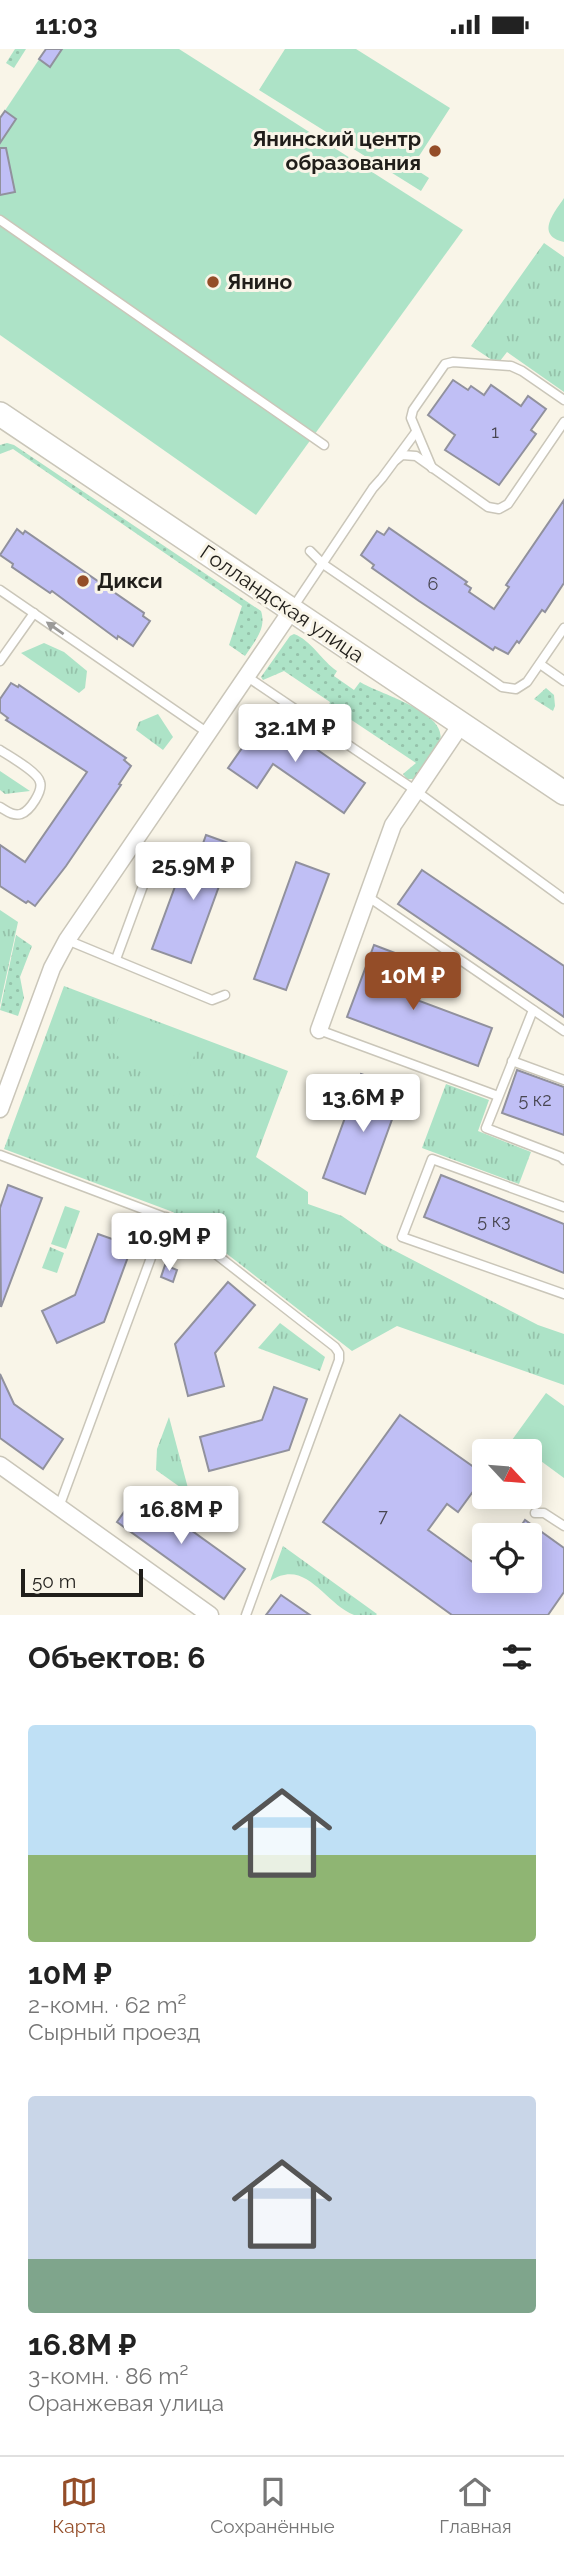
<!DOCTYPE html>
<html lang="ru">
<head>
<meta charset="utf-8">
<style>
  :root { --surface:#fff; --page:#f2f2f2; --text:#222; --muted:#767676; --line:#e0e0e0; --accent:#944d28 }
  body { margin:0; font-family:Raleway,sans-serif; background:var(--page); color:var(--text); height:100vh; display:flex; flex-direction:column; font-size:26px; white-space:nowrap }
  * { box-sizing:border-box; margin:0 }
  p { font-size:23px; color:var(--muted) }
  .icon { flex:none; width:38px; height:38px; fill:none; stroke:currentColor; stroke-width:2; stroke-linecap:round; stroke-linejoin:round }
  .map { position:relative; height:1566px; overflow:hidden }
  .sheet { display:flex; flex-direction:column; background:var(--surface); flex:1 }
  .sheet>* { flex:none }
  .needle { width:46px; rotate:116deg }
  .controls { position:absolute; left:472px; top:1390px; display:grid; gap:14px }
  .controls a { display:grid; place-items:center; width:70px; height:70px; border-radius:7px; background:var(--surface); box-shadow:0 4px 18px #0003; font-size:35px }
  .scale { position:absolute; left:21px; bottom:18px; width:122px; box-sizing:border-box; padding-left:7px; border:4px solid #201e1a; border-top:0; font-size:19px; line-height:24px; white-space:nowrap; color:#201e1a; -webkit-text-stroke:5px #f9f5e8; paint-order:stroke }
  .price { position:absolute; translate:-50% -60px; padding:0 16px; border-radius:7px; background:#fff; color:#222; font-size:23px; line-height:46px; filter:drop-shadow(0 2px 4px #0008) }
  .price::after { content:''; position:absolute; left:50%; top:42px; width:21px; height:16px; margin-left:-10px; background:inherit; clip-path:polygon(0 0,100% 0,50% 100%) }
  .price.active { background:var(--accent); color:#fff }
  ul { padding:0; list-style:none }
  li { display:grid; align-content:center; gap:14px; height:371px; padding:0 28px }
  li span { display:grid; place-items:center; height:217px; border-radius:7px; color:#555 }
  li>.icon { margin-inline-start:auto }
  span .icon { width:126px; height:126px; fill:#fffc; stroke-width:1 }
  li b { font-size:30px }
  h2 { display:flex; justify-content:space-between; align-items:center; height:84px; padding:0 28px; font-size:30px }
  .status { display:flex; justify-content:space-between; align-items:center; height:49px; padding:0 35px; background:var(--surface); direction:ltr }
  .status svg { height:19px; fill:currentColor }
  .menu { display:flex; justify-content:space-around; align-items:center; height:98px; border-top:2px solid var(--line); background:var(--surface); font-size:19px; color:var(--muted) }
  .menu a { display:grid; justify-items:center; gap:4px }
  .menu .active { color:var(--accent) }
  .map>svg:first-child { display:block }
  .grass { fill:url(#grass-dots) }
  .park { fill:url(#park-tufts) }
  .pitch { fill:#ade3c7 }
  .building { fill:#c0bff5; stroke:#91919d; stroke-width:2 }
  .lines { fill:none; stroke-linecap:round; stroke-linejoin:round }
  .lane-casing { stroke:#cac6b9; stroke-width:11 }
  .street-casing { stroke:#cac6b9; stroke-width:19 }
  .secondary-casing { stroke:#cac6b9; stroke-width:26 }
  .lane { stroke:#fff; stroke-width:8 }
  .street { stroke:#fff; stroke-width:16 }
  .secondary { stroke:#fff; stroke-width:23 }
  .oneway { fill:#9b9a98 }
  .poi-dot { fill:#944d28; stroke:#f9f5e8; stroke-width:2.5 }
  .labels { text-anchor:middle; stroke-width:6; stroke-linejoin:round; paint-order:stroke }
  .number-label { font-size:18px; fill:#484651 }
  .poi-label { font-size:21px; font-weight:bold; fill:#201e1a; stroke:#f9f5e8; text-anchor:start }
  .street-label { font-size:21px; fill:#201e1a; stroke:#f9f5e8 }
</style>
</head>
<body>
<div class="status"><b>11:03</b><svg viewBox="0 0 49 12"><path d="M0 12V9h3v3zM5 12V6h3v6zM10 12V3h3v9zM15 12V0h3v12zM26 1h20v11H26zM47 4h2v5h-2z"/></svg></div>
<div class="map">
<svg width="564" height="1566" viewBox="0 0 564 1566">
  <defs>
    <pattern id="grass-dots" width="8" height="8" patternUnits="userSpaceOnUse" patternTransform="scale(1.75)"><rect width="8" height="8" fill="#ade3c7"/><path d="M2 2h.1M6 6h.1" fill="none" stroke="#95c2aa" stroke-width="1.8" stroke-linecap="round"/></pattern>
    <pattern id="park-tufts" width="24" height="20" patternUnits="userSpaceOnUse" patternTransform="scale(1.75)"><rect width="24" height="20" fill="#ade3c7"/><path d="M3 7l-1-3M5 7V3M7 7l1-3M15 17l-1-3M17 17v-4M19 17l1-3" fill="none" stroke="#95c2aa"/></pattern>
  </defs>
  <rect width="100%" height="100%" fill="#f9f5e8"/>
  <g class="grass">
    <polygon points="15,0 26,0 14,19 6,14"/>
    <path d="M7,394l7,2 247,166c6,18 -7,31 -16,45l-16,-11 13,-39 -229,-157 -13,5v-9z"/>
    <path d="M294,585c17,6 28,27 43,37l-3,5 20,14 6,-8c19,12 88,30 80,59l-26,38h-7l-4,-5 13,-11 -87,-58 1,-3 -46,-31 -21,9 -2,-3 29,-41z"/>
    <polygon points="546,639 554,646 555,657 553,662 534,650"/>
    <polygon points="16,886 32,897 20,928 24,949 18,967 0,961"/>
  </g>
  <g class="park">
    <polygon points="544,194 564,208 564,343 507,303 500,312 492,311 471,297"/>
    <polygon points="44,594 64,603 87,622 85,639 79,644 21,604"/>
    <polygon points="158,665 173,688 163,701 136,681 139,673"/>
    <polygon points="0,722 30,742 5,745 0,741"/>
    <polygon points="0,861 18,873 0,956"/>
    <polygon points="64,937 288,1022 256,1108 308,1143 308,1155 342,1167 382,1195 538,1276 564,1285 564,1336 397,1277 352,1302 173,1163 4,1100"/>
    <polygon points="446,1035 489,1051 478,1082 531,1103 519,1135 422,1099"/>
    <polygon points="65,1157 80,1162 66,1200 51,1195"/>
    <polygon points="50,1198 64,1204 57,1224 42,1219"/>
    <polygon points="280,1274 325,1308 320,1322 258,1299"/>
    <polygon points="169,1368 189,1443 187,1443 156,1421 157,1400"/>
    <path d="M283,1497l94,68 -1,1c-6,0 -16,0 -22,0 -30,-12 -48,-58 -84,-34z"/>
  </g>
  <g class="pitch">
    <polygon points="46,0 179,0 463,181 256,466 0,286 0,69"/>
    <polygon points="285,0 356,0 450,59 412,118 429,129 421,142 259,41"/>
    <path d="M564,149v44c-29,-7 -10,-29 0,-44z"/>
    <polygon points="122,961 200,991 178,1049 106,999"/>
    <polygon points="546,1344 564,1357 564,1429 530,1404 530,1402 527,1402 512,1391"/>
  </g>
  <g class="building">
    <polygon points="46,0 62,0 50,18 39,10"/>
    <polygon points="5,62 16,70 0,94 0,69"/>
    <polygon points="0,99 6,99 15,143 0,146"/>
    <polygon points="453,331 468,341 471,337 484,346 491,336 521,357 528,347 546,360 531,381 536,385 499,436 445,401 455,386 428,366"/>
    <polygon points="564,451 564,534 545,563 542,561 519,594 517,592 508,605 495,598 493,601 419,552 372,519 374,516 361,506 377,482 384,486 389,479 467,533 465,535 471,539 469,543 494,560 509,538 506,536"/>
    <polygon points="17,480 23,485 25,482 144,564 143,567 150,572 133,597 118,587 117,590 52,542 50,544 12,518 13,515 0,506"/>
    <polygon points="11,634 18,638 19,636 126,709 124,711 131,717 119,735 121,736 66,817 35,857 28,852 26,854 0,837 0,796 25,813 87,723 6,671 8,669 0,663 0,650"/>
    <polygon points="266,665 365,734 344,764 273,715 257,739 228,719"/>
    <polygon points="206,786 234,796 191,914 152,900 180,824 191,828"/>
    <polygon points="296,813 329,825 286,941 254,930"/>
    <polygon points="422,821 564,917 564,968 398,855"/>
    <polygon points="374,896 411,910 398,944 492,979 478,1017 347,968"/>
    <polygon points="517,1021 564,1038 564,1086 502,1064"/>
    <polygon points="361,1025 403,1040 365,1145 323,1129"/>
    <polygon points="441,1126 564,1175 564,1224 424,1168"/>
    <polygon points="8,1136 42,1149 1,1258 0,1159"/>
    <polygon points="98,1185 132,1197 104,1273 57,1294 42,1262 75,1246"/>
    <polygon points="165,1216 177,1221 173,1233 161,1228"/>
    <polygon points="228,1233 255,1256 215,1304 224,1337 188,1347 175,1295"/>
    <polygon points="0,1325 14,1355 63,1390 43,1420 0,1389"/>
    <polygon points="274,1338 307,1350 289,1401 209,1422 200,1388 262,1371"/>
    <polygon points="400,1366 485,1426 458,1463 447,1455 428,1481 485,1522 485,1531 530,1531 530,1486 515,1486 525,1471 564,1499 564,1543 548,1566 452,1566 323,1473"/>
    <polygon points="138,1443 245,1520 224,1550 117,1473"/>
    <polygon points="281,1546 310,1566 266,1566"/>
  </g>
  <g class="lines">
    <g class="lane-casing">
      <g id="lane">
        <polyline points="0,171 324,396"/>
        <polyline points="396,411 402,406 416,407 488,458 499,460 508,455 564,373"/>
        <polyline points="432,419 411,369 413,361 445,315 453,313 511,317 522,322 564,351"/>
        <polyline points="310,502 323,515 502,638 516,640 527,633 564,579"/>
        <polyline points="0,541 208,684"/>
        <polyline points="292,560 373,439 382,429 416,383"/>
        <polyline points="0,612 34,564"/>
        <polyline points="540,615 564,632"/>
        <polyline points="246,627 409,737 564,850"/>
        <path d="M0,701c9,6 38,22 40,32 3,9 -10,29 -19,32 -9,2 -14,-3 -21,-7"/>
        <polyline points="367,847 564,982"/>
        <polyline points="67,891 212,951 225,946"/>
        <polyline points="116,910 151,815 133,794"/>
        <polyline points="533,961 486,1079 561,1108 564,1111"/>
        <polyline points="319,981 498,1047"/>
        <polyline points="512,1012 564,1031"/>
        <polyline points="0,1106 172,1171 335,1298 339,1304 339,1311 246,1566"/>
        <polyline points="564,1158 432,1110 402,1188 564,1245"/>
        <polyline points="59,1458 166,1168"/>
        <polyline points="535,1464 544,1464 564,1477"/>
      </g>
    </g>
    <g class="street-casing">
      <g id="street">
        <polyline points="319,981 393,776 462,674"/>
        <polyline points="0,1060 52,919 67,891 291,562"/>
        <polyline points="0,1416 210,1566"/>
      </g>
    </g>
    <g class="secondary-casing">
      <polyline id="secondary" points="0,365 564,744"/>
    </g>
    <use href="#lane" class="lane"/>
    <use href="#street" class="street"/>
    <use href="#secondary" class="secondary"/>
  </g>
  <defs><path id="oneway-solid" d="M-6-.8H1V-3.2L6.5 0L1 3.2V.8H-6Z" transform="scale(1.75)"/></defs>
  <use class="oneway" href="#oneway-solid" transform="translate(55 579) rotate(-145)"/>
  <g class="poi-dot">
    <circle cx="435" cy="102" r="7"/>
    <circle cx="213" cy="233" r="7"/>
    <circle cx="83" cy="532" r="7"/>
  </g>
  <g class="labels">
    <g class="number-label">
      <text x="495" y="389">1</text>
      <text x="433" y="541">6</text>
      <text x="535" y="1057">5 к2</text>
      <text x="494" y="1178">5 к3</text>
      <text x="383" y="1473">7</text>
    </g>
    <g class="poi-label">
      <text x="421" y="97" text-anchor="end">Янинский центр<tspan x="421" dy="24">образования</tspan></text>
      <text x="227" y="240">Янино</text>
      <text x="97" y="539">Дикси</text>
    </g>
    <g class="street-label">
      <text transform="translate(282 555) rotate(34)" y="7">Голландская улица</text>
    </g>
  </g>
</svg>
<div class="controls">
<a><svg class="needle" viewBox="-14 -14 28 28"><path d="M0-13l5 13h-10z" fill="#e53935"/><path d="M0 13l5-13h-10z" fill="#767676"/></svg></a>
<a><svg class="icon" aria-label="locate" viewBox="0 0 24 24"><circle cx="12" cy="12" r="6"/><path d="M12 2v4M12 18v4M2 12h4M18 12h4"/></svg></a>
</div>
<div class="scale">50 m</div>
<b class="price" style="left:295px;top:715px">32.1M ₽</b>
<b class="price" style="left:193px;top:853px">25.9M ₽</b>
<b class="price active" style="left:413px;top:963px">10M ₽</b>
<b class="price" style="left:363px;top:1085px">13.6M ₽</b>
<b class="price" style="left:169px;top:1224px">10.9M ₽</b>
<b class="price" style="left:181px;top:1497px">16.8M ₽</b>
</div>
<section class="sheet">
<h2>Объектов: 6<svg class="icon" aria-label="filters" viewBox="0 0 24 24"><path d="M4 7h16M4 17h16"/><circle cx="9" cy="7" r="2"/><circle cx="15" cy="17" r="2"/></svg></h2>
<ul>
<li><span style="background:linear-gradient(#bfe0f5 60%,#8fb573 0)"><svg class="icon" aria-label="home" viewBox="0 0 24 24"><path d="M3 11l9-7 9 7M6 9v11h12V9"/></svg></span><div><b>10M ₽</b><p>2-комн. · 62 m²</p><p>Сырный проезд</p></div></li>
<li><span style="background:linear-gradient(#c9d6e8 75%,#7fa58c 0)"><svg class="icon" aria-label="home" viewBox="0 0 24 24"><path d="M3 11l9-7 9 7M6 9v11h12V9"/></svg></span><div><b>16.8M ₽</b><p>3-комн. · 86 m²</p><p>Оранжевая улица</p></div></li>
</ul>
</section>
<nav class="menu">
<a class="active"><svg class="icon" aria-label="map" viewBox="0 0 24 24"><path d="M3 6l6-2 6 2 6-2v14l-6 2-6-2-6 2zM9 4v14M15 6v14"/></svg>Карта</a>
<a><svg class="icon" aria-label="saved" viewBox="0 0 24 24"><path d="M7 4h10v16l-5-4-5 4z"/></svg>Сохранённые</a>
<a><svg class="icon" aria-label="home" viewBox="0 0 24 24"><path d="M3 11l9-7 9 7M6 9v11h12V9"/></svg>Главная</a>
</nav>
</body>
</html>
